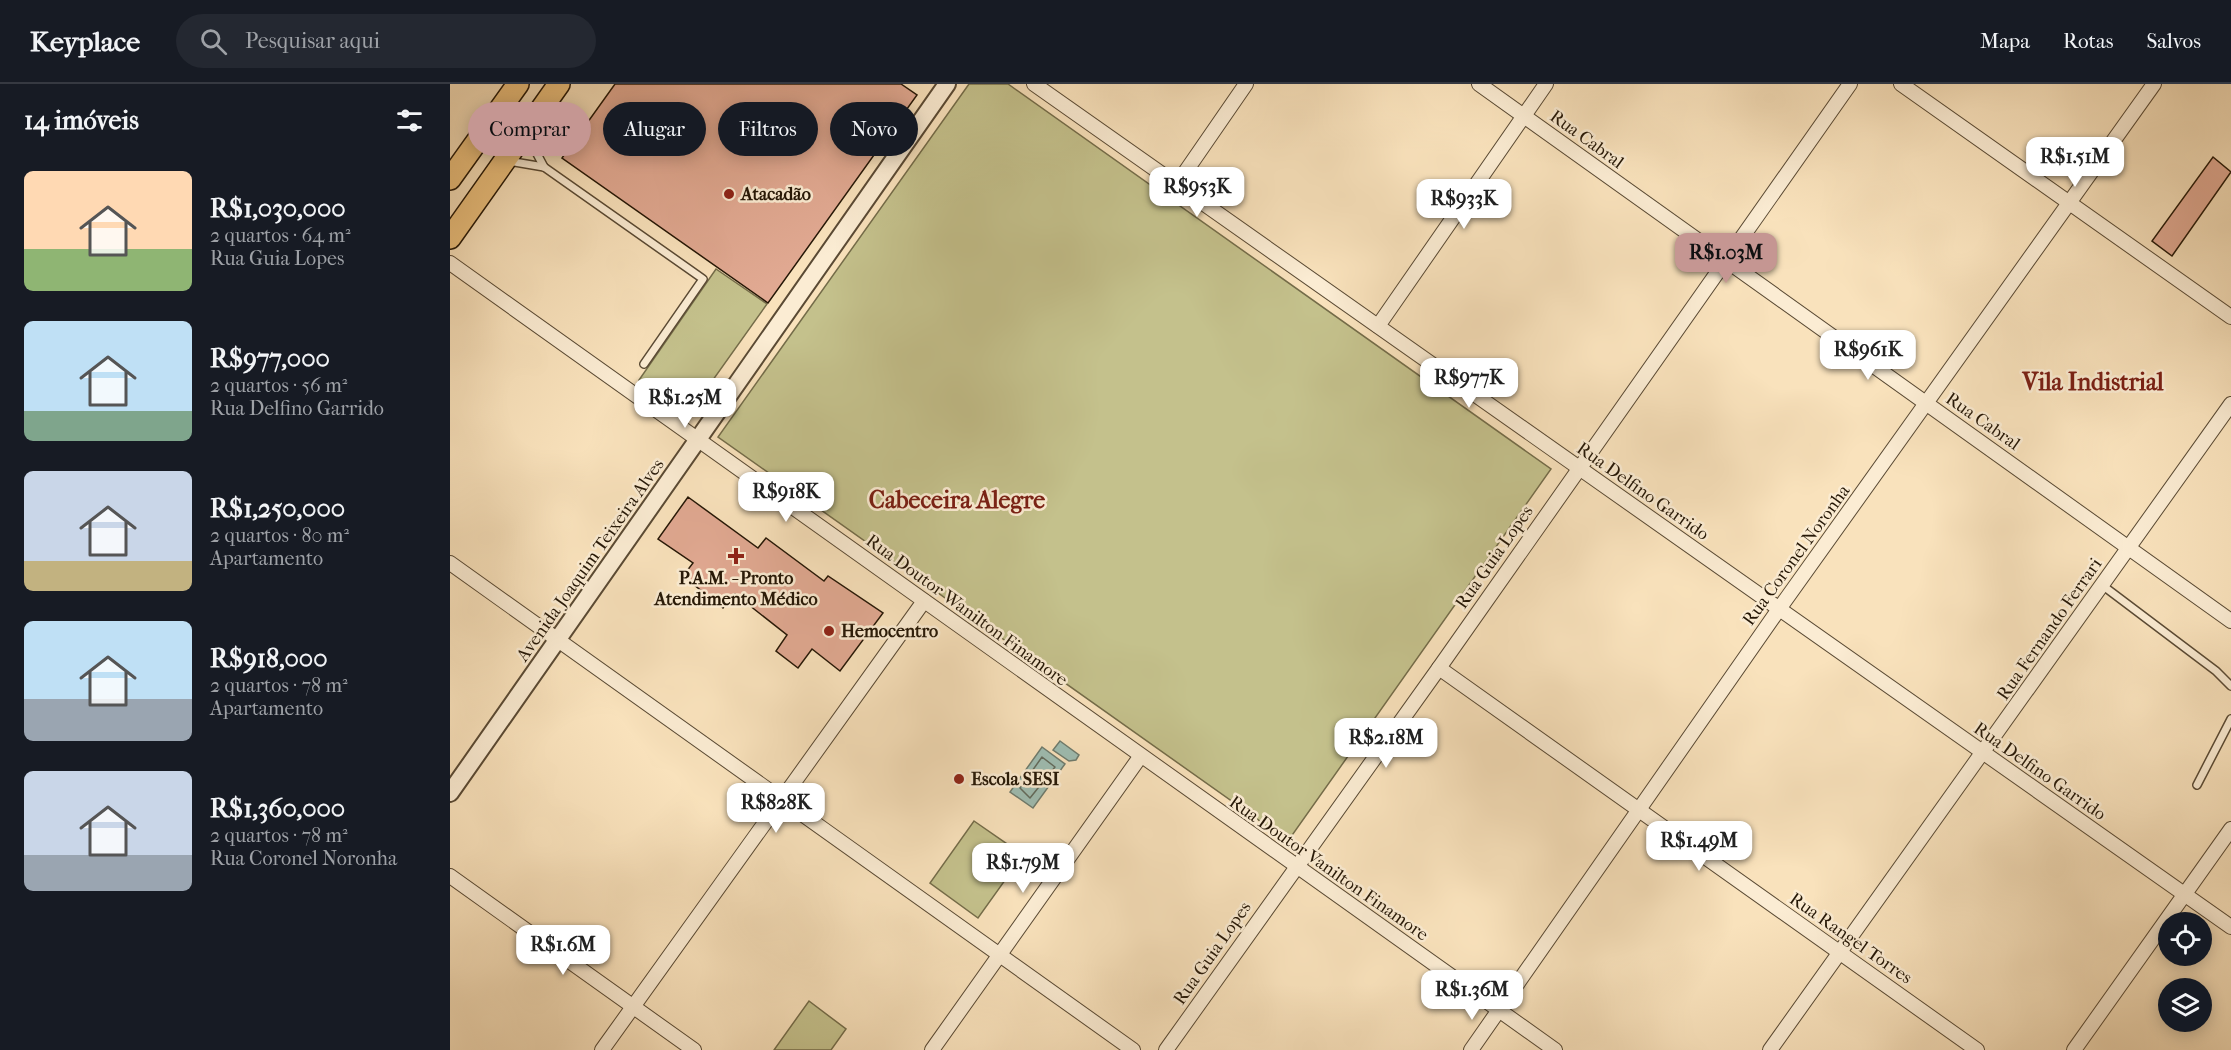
<!DOCTYPE html>
<html lang="pt">
<head>
<meta charset="utf-8">
<style>
  :root { --surface:#171b24; --page:#242831; --text:#f1f3f6; --muted:#9ea1a6; --line:#363941; --accent:#c59692 }
  body { margin:0; font-family:"IM FELL French Canon",serif; background:var(--page); color:var(--text); height:100vh; display:flex; flex-direction:column; font-size:22px; white-space:nowrap }
  * { box-sizing:border-box; margin:0 }
  p { font-size:20px; color:var(--muted) }
  .icon { flex:none; width:33px; height:33px; fill:none; stroke:currentColor; stroke-width:2; stroke-linecap:round; stroke-linejoin:round }
  .map { position:relative; flex:1; overflow:hidden }
  .panel { display:flex; flex-direction:column; background:var(--surface); width:450px }
  .panel>* { flex:none }
  .hud { position:absolute; left:18px; top:18px; width:570px; height:54px; display:flex; gap:12px }
  .fabs { position:absolute; left:1708px; top:828px; display:grid; gap:12px }
  .fabs a { display:grid; place-items:center; width:54px; height:54px; border-radius:50%; background:var(--surface); box-shadow:0 3px 15px #0003; font-size:30px }
  .price { position:absolute; translate:-50% -51px; padding:0 14px; border-radius:12px; background:#fff; color:#222; font-size:20px; line-height:39px; filter:drop-shadow(0 2px 3px #0008) }
  .price::after { content:''; position:absolute; left:50%; top:36px; width:18px; height:14px; margin-left:-9px; background:inherit; clip-path:polygon(0 0,100% 0,50% 100%) }
  .price.current { background:var(--accent); color:#111 }
  ul { padding:0; list-style:none }
  li { display:flex; align-items:center; gap:18px; height:150px; padding:0 24px }
  li span { display:grid; place-items:center; flex:none; width:168px; height:120px; border-radius:9px; color:#555 }
  li>.icon { margin-inline-start:auto }
  span .icon { width:72px; height:72px; fill:#fffc; stroke-width:1 }
  li b { font-size:26px }
  h2 { display:flex; justify-content:space-between; align-items:center; height:72px; padding:0 24px; font-size:26px }
  .pill { padding:0 21px; border-radius:27px; background:var(--surface); box-shadow:0 3px 15px #0003; font-size:21px; line-height:54px }
  .pill.current { background:var(--accent); color:#111 }
  header { display:flex; align-items:center; gap:36px; box-sizing:border-box; height:84px; padding:0 30px; background:var(--surface); border-bottom:2px solid var(--line) }
  header strong { font-size:28px }
  nav { display:flex; gap:33px; margin-inline-start:auto; font-size:21px }
  .search { width:420px; height:54px; background:var(--page); display:flex; align-items:center; gap:15px; box-sizing:border-box; padding:0 21px; border-radius:33px; color:var(--muted); font-size:22px }
  main { display:flex; flex:1; min-height:0 }
  .map>svg:first-child { display:block }
  .green { fill:#c4c18c; stroke:#746c49; stroke-width:1.5 }
  .water { fill:#9ebdb2; stroke:#6e7b6d; stroke-width:1.5 }
  .lines { fill:none; stroke-linecap:round; stroke-linejoin:round }
  .shore { stroke:#626a5c; stroke-width:1.5 }
  .building { fill:#e1a992; stroke:#251706; stroke-width:1.5 }
  .service-casing { stroke:#5a4a34; stroke-width:10 }
  .minor-casing { stroke:#5a4a34; stroke-width:16 }
  .tertiary-casing { stroke:#5a4a34; stroke-width:20 }
  .primary-casing { stroke:#251706; stroke-width:24 }
  .service { stroke:#fbecd3; stroke-width:7 }
  .minor { stroke:#fbecd3; stroke-width:14 }
  .tertiary { stroke:#fbecd3; stroke-width:16 }
  .primary { stroke:#ecc17e; stroke-width:21 }
  .poi-dot { fill:#8f2418; stroke:#fbecd3; stroke-width:2 }
  .labels { text-anchor:middle; stroke-width:5; stroke-linejoin:round; paint-order:stroke }
  .street-label { font-size:18px; fill:#251706; stroke:#fbecd3 }
  .poi-label { font-size:18px; font-weight:bold; fill:#251706; stroke:#fbecd3; text-anchor:start }
  .district-label { font-size:24px; font-weight:bold; fill:#7a1f14; stroke:#fbecd3 }
</style>
</head>
<body>
<header>
<strong>Keyplace</strong>
<div class="search"><svg class="icon" aria-label="search" viewBox="0 0 24 24"><circle cx="10" cy="10" r="6"/><path d="M15 15l6 6"/></svg>Pesquisar aqui</div>
<nav><a>Mapa</a><a>Rotas</a><a>Salvos</a></nav>
</header>
<main>
<section class="panel">
<h2>14 imóveis<svg class="icon" aria-label="filters" viewBox="0 0 24 24"><path d="M4 7h16M4 17h16"/><circle cx="9" cy="7" r="2"/><circle cx="15" cy="17" r="2"/></svg></h2>
<ul>
<li><span style="background:linear-gradient(#ffd9b3 65%,#8fb573 0)"><svg class="icon" aria-label="home" viewBox="0 0 24 24"><path d="M3 11l9-7 9 7M6 9v11h12V9"/></svg></span><div><b>R$1,030,000</b><p>2 quartos · 64 m²</p><p>Rua Guia Lopes</p></div></li>
<li><span style="background:linear-gradient(#bfe0f5 75%,#7fa58c 0)"><svg class="icon" aria-label="home" viewBox="0 0 24 24"><path d="M3 11l9-7 9 7M6 9v11h12V9"/></svg></span><div><b>R$977,000</b><p>2 quartos · 56 m²</p><p>Rua Delfino Garrido</p></div></li>
<li><span style="background:linear-gradient(#c9d6e8 75%,#c2b280 0)"><svg class="icon" aria-label="home" viewBox="0 0 24 24"><path d="M3 11l9-7 9 7M6 9v11h12V9"/></svg></span><div><b>R$1,250,000</b><p>2 quartos · 80 m²</p><p>Apartamento</p></div></li>
<li><span style="background:linear-gradient(#bfe0f5 65%,#9aa5b1 0)"><svg class="icon" aria-label="home" viewBox="0 0 24 24"><path d="M3 11l9-7 9 7M6 9v11h12V9"/></svg></span><div><b>R$918,000</b><p>2 quartos · 78 m²</p><p>Apartamento</p></div></li>
<li><span style="background:linear-gradient(#c9d6e8 70%,#9aa5b1 0)"><svg class="icon" aria-label="home" viewBox="0 0 24 24"><path d="M3 11l9-7 9 7M6 9v11h12V9"/></svg></span><div><b>R$1,360,000</b><p>2 quartos · 78 m²</p><p>Rua Coronel Noronha</p></div></li>
</ul>
</section>
<div class="map">
<svg width="1781" height="966" viewBox="0 0 1781 966">
  <rect width="100%" height="100%" fill="#f9e2bc"/>
  <filter id="stains"><feTurbulence type="fractalNoise" baseFrequency=".00333" numOctaves="4"/><feColorMatrix values="0 0 0 0 .2 0 0 0 0 .09 0 0 0 0 .02 0 0 0 .5 -.17"/></filter>
  <radialGradient id="worn" r=".72"><stop offset=".6" stop-color="#630" stop-opacity="0"/><stop offset="1" stop-color="#630" stop-opacity=".3"/></radialGradient>
  <g class="green">
    <polygon points="519,0 558,0 1101,385 838,757 268,353"/>
    <polygon points="266,185 317,220 238,331 189,296"/>
    <polygon points="524,737 573,771 528,834 480,799"/>
    <polygon points="359,917 396,945 381,966 324,966"/>
  </g>
  <g class="water">
    <polygon points="610,657 629,671 626,676 619,677 603,666"/>
    <polygon points="592,663 615,680 583,724 560,708"/>
  </g>
  <g class="lines">
    <polygon class="shore" points="592,673 605,683 580,714 570,704"/>
  </g>
  <g class="building">
    <polygon points="165,0 451,0 467,11 318,219 112,74"/>
    <polygon points="1763,73 1781,88 1722,172 1702,157"/>
    <polygon points="238,413 308,464 316,454 374,497 378,492 433,529 390,587 362,565 348,584 326,567 337,551 285,510 273,524 233,492 243,479 208,455"/>
  </g>
  <g class="lines">
    <g class="service-casing">
      <g id="service">
        <polyline points="77,51 94,83"/>
        <polyline points="58,77 94,83 253,195 194,280"/>
        <polyline points="1652,501 1766,587 1781,602"/>
        <polyline points="1747,701 1781,635"/>
      </g>
    </g>
    <g class="minor-casing">
      <g id="minor">
        <polyline points="584,0 1781,843"/>
        <polyline points="1029,0 1781,537"/>
        <polyline points="1451,0 1781,233"/>
        <polyline points="727,100 796,0"/>
        <polyline points="0,179 1105,966"/>
        <polyline points="928,242 1096,0"/>
        <polyline points="0,479 683,966"/>
        <polyline points="989,584 1527,966"/>
        <polyline points="0,792 244,966"/>
        <polyline points="152,966 474,517"/>
        <polyline points="482,966 690,673"/>
        <polyline points="716,966 989,584 1400,0"/>
        <polyline points="1021,966 1329,525 1704,0"/>
        <polyline points="1320,966 1781,320"/>
        <polyline points="1624,966 1781,745"/>
      </g>
    </g>
    <g class="tertiary-casing">
      <polyline id="tertiary" points="0,709 497,0"/>
    </g>
    <g class="primary-casing">
      <g id="primary">
        <polyline points="0,95 68,0"/>
        <polyline points="0,154 109,0"/>
      </g>
    </g>
    <use href="#service" class="service"/>
    <use href="#minor" class="minor"/>
    <use href="#tertiary" class="tertiary"/>
    <use href="#primary" class="primary"/>
  </g>
  <g class="poi-dot">
    <circle cx="279" cy="110" r="6"/>
    <path d="M283 463h6v6h6v6h-6v6h-6v-6h-6v-6h6z"/>
    <circle cx="379" cy="547" r="6"/>
    <circle cx="509" cy="695" r="6"/>
  </g>
  <g class="labels">
    <g class="street-label">
      <text transform="translate(1137 55) rotate(36)" y="6">Rua Cabral</text>
      <text transform="translate(1533 337) rotate(35)" y="6">Rua Cabral</text>
      <text transform="translate(1193 407) rotate(35)" y="6">Rua Delfino Garrido</text>
      <text transform="translate(1346 471) rotate(-54)" y="6">Rua Coronel Noronha</text>
      <text transform="translate(1044 473) rotate(-55)" y="6">Rua Guia Lopes</text>
      <text transform="translate(140 476) rotate(-55)" y="6">Avenida Joaquim Teixeira Alves</text>
      <text transform="translate(517 526) rotate(36)" y="6">Rua Doutor Wanilton Finamore</text>
      <text transform="translate(1599 545) rotate(-55)" y="6">Rua Fernando Ferrari</text>
      <text transform="translate(1590 687) rotate(35)" y="6">Rua Delfino Garrido</text>
      <text transform="translate(879 784) rotate(35)" y="6">Rua Doutor Vanilton Finamore</text>
      <text transform="translate(1401 854) rotate(35)" y="6">Rua Rangel Torres</text>
      <text transform="translate(762 869) rotate(-55)" y="6">Rua Guia Lopes</text>
    </g>
    <g class="poi-label">
      <text x="291" y="116">Atacadão</text>
      <text x="286" y="500" text-anchor="middle">P.A.M. - Pronto<tspan x="286" dy="21">Atendimento Médico</tspan></text>
      <text x="391" y="553">Hemocentro</text>
      <text x="521" y="701">Escola SESI</text>
    </g>
    <g class="district-label">
      <text x="1643" y="306">Vila Indistrial</text>
      <text x="507" y="424">Cabeceira Alegre</text>
    </g>
  </g>
  <rect width="100%" height="100%" filter="url(#stains)"/>
  <rect width="100%" height="100%" fill="url(#worn)"/>
</svg>
<div class="fabs">
<a><svg class="icon" aria-label="locate" viewBox="0 0 24 24"><circle cx="12" cy="12" r="6"/><path d="M12 2v4M12 18v4M2 12h4M18 12h4"/></svg></a>
<a><svg class="icon" aria-label="layers" viewBox="0 0 24 24"><path d="M12 4l9 5-9 5-9-5zM3 14l9 5 9-5"/></svg></a>
</div>
<b class="price" style="left:1625px;top:104px">R$1.51M</b>
<b class="price" style="left:747px;top:134px">R$953K</b>
<b class="price" style="left:1014px;top:146px">R$933K</b>
<b class="price current" style="left:1276px;top:200px">R$1.03M</b>
<b class="price" style="left:1418px;top:297px">R$961K</b>
<b class="price" style="left:1019px;top:325px">R$977K</b>
<b class="price" style="left:235px;top:345px">R$1.25M</b>
<b class="price" style="left:336px;top:439px">R$918K</b>
<b class="price" style="left:936px;top:685px">R$2.18M</b>
<b class="price" style="left:326px;top:750px">R$828K</b>
<b class="price" style="left:1249px;top:788px">R$1.49M</b>
<b class="price" style="left:573px;top:810px">R$1.79M</b>
<b class="price" style="left:113px;top:892px">R$1.6M</b>
<b class="price" style="left:1022px;top:937px">R$1.36M</b>
<div class="hud">
<a class="pill current">Comprar</a>
<a class="pill">Alugar</a>
<a class="pill">Filtros</a>
<a class="pill">Novo</a>
</div>
</div>
</main>
</body>
</html>
